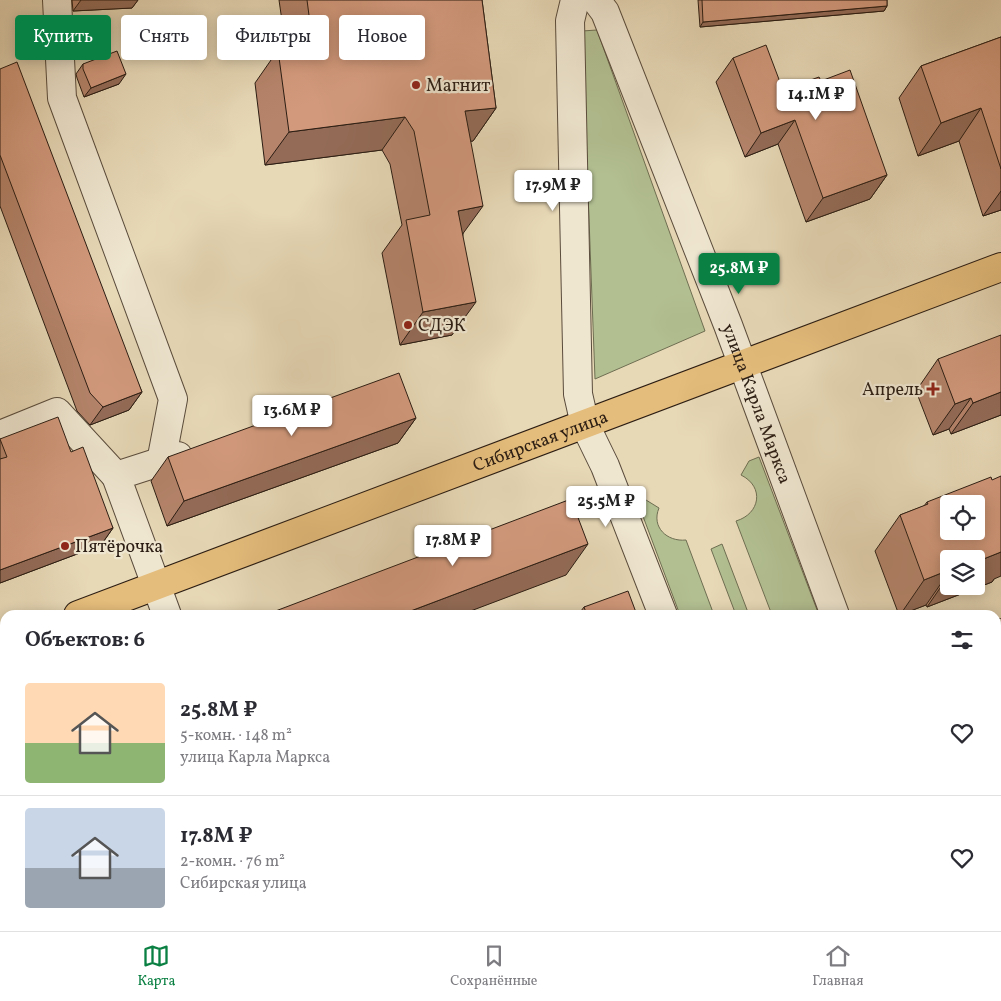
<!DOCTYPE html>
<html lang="ru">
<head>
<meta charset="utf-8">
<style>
  :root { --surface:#fff; --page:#f7f7f7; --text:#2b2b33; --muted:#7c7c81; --line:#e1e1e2; --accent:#0b8043 }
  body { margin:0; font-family:Vollkorn,serif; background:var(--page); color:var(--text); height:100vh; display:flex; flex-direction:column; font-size:19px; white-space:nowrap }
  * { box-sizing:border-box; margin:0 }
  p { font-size:16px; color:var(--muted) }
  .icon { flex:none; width:28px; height:28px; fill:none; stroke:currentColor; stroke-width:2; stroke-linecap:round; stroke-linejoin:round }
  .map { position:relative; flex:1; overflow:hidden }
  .details { position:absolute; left:0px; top:610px; width:1001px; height:321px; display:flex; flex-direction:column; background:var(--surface); border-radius:15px 15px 0 0; box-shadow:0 2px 12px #0003 }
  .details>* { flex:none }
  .guide { position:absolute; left:15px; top:15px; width:500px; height:45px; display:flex; gap:10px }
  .buttons { position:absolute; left:940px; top:495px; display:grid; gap:10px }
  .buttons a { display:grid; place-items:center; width:45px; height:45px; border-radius:5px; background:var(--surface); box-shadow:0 2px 12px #0003; font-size:25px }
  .price { position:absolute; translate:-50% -42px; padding:0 11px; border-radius:5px; background:#fff; color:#222; font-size:16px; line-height:32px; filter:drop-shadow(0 1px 2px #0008) }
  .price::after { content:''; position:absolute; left:50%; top:30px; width:15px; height:11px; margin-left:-8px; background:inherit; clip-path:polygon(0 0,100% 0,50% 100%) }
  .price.on { background:var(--accent); color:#fff }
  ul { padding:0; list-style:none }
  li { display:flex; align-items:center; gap:15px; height:125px; padding:0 25px }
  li+li { border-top:1px solid var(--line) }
  li span { display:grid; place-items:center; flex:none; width:140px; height:100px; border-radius:5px; color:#555 }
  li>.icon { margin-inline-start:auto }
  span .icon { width:60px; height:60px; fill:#fffc; stroke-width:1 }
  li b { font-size:21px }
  h2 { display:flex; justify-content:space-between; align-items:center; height:60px; padding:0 25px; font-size:21px }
  .tag { padding:0 18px; border-radius:5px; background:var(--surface); box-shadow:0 2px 12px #0003; font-size:18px; line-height:45px }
  .tag.on { background:var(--accent); color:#fff }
  .tabs { display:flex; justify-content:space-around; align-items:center; height:70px; border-top:1px solid var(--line); background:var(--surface); font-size:14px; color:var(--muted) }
  .tabs a { display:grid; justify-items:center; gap:2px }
  .tabs .on { color:var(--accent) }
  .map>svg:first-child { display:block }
  .green { fill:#b2bf91; stroke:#6e6e52 }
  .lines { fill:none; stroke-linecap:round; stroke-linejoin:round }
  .minor-casing { stroke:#5a4c3c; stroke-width:30 }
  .major-casing { stroke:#2b1d13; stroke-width:30 }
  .minor { stroke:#efe6d0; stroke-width:28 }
  .major { stroke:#e4bc7b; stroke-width:28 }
  .wall { fill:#b5846b; stroke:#2b1d13; fill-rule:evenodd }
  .shaded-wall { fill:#936b57; stroke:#2b1d13 }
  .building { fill:#d2997c; stroke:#2b1d13; fill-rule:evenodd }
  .poi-dot { fill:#8f2418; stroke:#efe6d0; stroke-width:2 }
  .labels { text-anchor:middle; stroke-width:4.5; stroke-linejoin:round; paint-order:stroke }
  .poi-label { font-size:18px; fill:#2b1d13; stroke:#efe6d0; text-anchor:start }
  .street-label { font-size:18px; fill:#2b1d13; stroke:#efe6d0 }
</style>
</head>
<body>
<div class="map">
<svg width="1001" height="931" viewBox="0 0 1001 931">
  <rect width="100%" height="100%" fill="#e7d8b6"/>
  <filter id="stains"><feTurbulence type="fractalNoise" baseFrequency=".004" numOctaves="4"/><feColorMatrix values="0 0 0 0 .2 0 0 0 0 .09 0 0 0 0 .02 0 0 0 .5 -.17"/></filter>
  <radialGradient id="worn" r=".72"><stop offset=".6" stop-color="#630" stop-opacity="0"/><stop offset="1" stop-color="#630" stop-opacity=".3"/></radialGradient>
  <g class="green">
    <polygon points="597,30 705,331 595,379 582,31"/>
    <path d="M759,457l60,158h-47l-36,-94c24,-7 29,-34 5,-46l8,-14z"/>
    <path d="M646,500l13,8c-8,19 8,34 27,32l28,75h-34l-42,-112z"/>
    <polygon points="722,544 749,615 736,615 711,549"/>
    <polygon points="797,926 831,926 833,931 799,931"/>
    <polygon points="887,926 936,926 938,931 889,931"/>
  </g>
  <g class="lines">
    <g class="minor-casing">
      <g id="minor">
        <polyline points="57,0 62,98 173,399 161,462"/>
        <polyline points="575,0 570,21 578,394 585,425 605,466 663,615"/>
        <path id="s1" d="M596,0l9,12 123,313 107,290"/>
        <polyline points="0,435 57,412 116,476"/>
        <polyline points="167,615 116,476 178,456"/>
        <polyline points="996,635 1001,633"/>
        <polyline points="626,926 628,931"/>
        <polyline points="783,926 784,931"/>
        <polyline points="954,926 955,931"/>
        <polyline points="661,931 673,926"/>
      </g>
    </g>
    <g class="major-casing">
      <g id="major">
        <path id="s2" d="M78,615l923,-348"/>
        <polyline points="0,644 5,642"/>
      </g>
    </g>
    <use href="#minor" class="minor"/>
    <use href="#major" class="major"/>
  </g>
  <g class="wall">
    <polygon points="72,0 138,0 132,8 73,11"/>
    <polygon points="279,0 482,0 496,108 473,141 470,141 463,234 452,335 400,345 382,253 402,225 390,164 382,150 265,165 255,83 278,50 286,49"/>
    <polygon points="698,0 887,0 887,6 884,11 700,27"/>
    <polygon points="1001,37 1001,210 983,216 959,141 918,156 899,98 921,66"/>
    <polygon points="733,58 783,90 821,81 887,175 870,199 806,222 778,144 745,157 716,82"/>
    <polygon points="83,64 119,84 84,97 77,78 76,74"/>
    <polygon points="0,69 142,392 129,410 90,425 77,411 0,206"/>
    <polygon points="938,359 1001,415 951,434 949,429 933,435 916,391"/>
    <polygon points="416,418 398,443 167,526 151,481 168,457"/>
    <polygon points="0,439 71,452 113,528 101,545 0,583"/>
    <path d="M927,502l67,77 -2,3 -65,25 -1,-2 -27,10 -24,-64 25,-36 24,-9zM949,559l27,27h-27z"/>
    <polygon points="584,607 637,615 578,615"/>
    <polygon points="0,916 5,926 143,926 131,931 0,931"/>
    <polygon points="172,926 245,926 247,931 174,931"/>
  </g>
  <g class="shaded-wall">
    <polygon points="81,0 138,0 132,8 73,11"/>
    <polygon points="887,6 884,11 700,27 703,22"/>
    <polygon points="126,74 119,84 84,97 91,88"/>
    <polygon points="496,108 473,141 441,145 465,111"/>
    <polygon points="981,108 959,141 918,156 941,123"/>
    <polygon points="405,117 382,150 265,165 289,132"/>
    <polygon points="795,120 778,144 745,157 761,133"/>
    <polygon points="887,175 870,199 806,222 823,198"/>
    <polygon points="1001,191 1001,210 983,216"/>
    <polygon points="483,206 459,239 458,211"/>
    <polygon points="476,302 452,335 400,345 423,312"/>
    <polygon points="142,392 129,410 90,425 103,407"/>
    <polygon points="1001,392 1001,415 951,434 973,403"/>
    <polygon points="971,398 949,429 933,435 955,404"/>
    <polygon points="416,418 398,443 167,526 184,501"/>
    <polygon points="113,528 101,545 0,583 0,570"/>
    <polygon points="588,544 566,575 460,615 400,615"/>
    <polygon points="1001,552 1001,576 994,579 992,582 927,607 949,575 949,586 976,586 976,562"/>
    <polygon points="949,570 949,572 926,605 900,615 924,580"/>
    <polygon points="110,926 143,926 131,931 97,931"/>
  </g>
  <g class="building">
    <polygon points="307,0 482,0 496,108 465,111 483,206 458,211 476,302 423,312 406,220 430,215 414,131 405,117 289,132 278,50 313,46"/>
    <polygon points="702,0 887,0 887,6 703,22"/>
    <polygon points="1001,37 1001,169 981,108 941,123 921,66"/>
    <polygon points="766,45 783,90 819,77 821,81 850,70 887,175 823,198 795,120 761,133 733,58"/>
    <polygon points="117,51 126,74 91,88 83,69 83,64"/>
    <polygon points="17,62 142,392 103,407 90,393 0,155 0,69"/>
    <polygon points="1001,335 1001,392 973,403 971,398 955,404 938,359"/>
    <polygon points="399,373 416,418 184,501 168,457"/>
    <polygon points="58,417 71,452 83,447 113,528 0,570 0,459 7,457 0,439"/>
    <path d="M1001,476v76l-25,10v-3h-27v11l-25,10 -24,-65 28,-11 -1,-2 64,-25 1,3zM949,504h27v27h-27z"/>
    <polygon points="571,499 588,544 400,615 265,615"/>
    <polygon points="628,591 637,615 587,615 584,607"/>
    <polygon points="5,914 5,926 110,926 97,931 6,931 0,916"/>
    <polygon points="191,926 245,926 247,931 193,931"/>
  </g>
  <g class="poi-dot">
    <circle cx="416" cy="85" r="5"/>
    <circle cx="408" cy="325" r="5"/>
    <path d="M930.5 381.5h5v5h5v5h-5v5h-5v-5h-5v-5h5z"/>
    <circle cx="65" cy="546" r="5"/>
  </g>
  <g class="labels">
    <g class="poi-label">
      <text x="426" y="91">Магнит</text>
      <text x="418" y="331">СДЭК</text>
      <text x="923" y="395" text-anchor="end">Апрель</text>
      <text x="75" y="552">Пятёрочка</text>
    </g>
    <g class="street-label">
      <text dy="6" stroke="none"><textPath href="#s1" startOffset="435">улица Карла Маркса</textPath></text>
      <text dy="6" stroke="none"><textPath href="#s2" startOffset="494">Сибирская улица</textPath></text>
    </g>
  </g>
  <rect width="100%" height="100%" filter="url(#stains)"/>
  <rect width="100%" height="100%" fill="url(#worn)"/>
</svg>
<div class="buttons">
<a><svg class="icon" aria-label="locate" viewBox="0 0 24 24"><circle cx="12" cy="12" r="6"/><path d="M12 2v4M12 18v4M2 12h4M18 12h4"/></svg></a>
<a><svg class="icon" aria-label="layers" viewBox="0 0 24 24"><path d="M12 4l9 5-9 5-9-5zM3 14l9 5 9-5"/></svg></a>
</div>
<b class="price" style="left:816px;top:121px">14.1M ₽</b>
<b class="price" style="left:553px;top:212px">17.9M ₽</b>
<b class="price on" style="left:739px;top:295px">25.8M ₽</b>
<b class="price" style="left:292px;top:437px">13.6M ₽</b>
<b class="price" style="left:606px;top:528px">25.5M ₽</b>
<b class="price" style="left:453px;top:567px">17.8M ₽</b>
<div class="guide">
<a class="tag on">Купить</a>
<a class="tag">Снять</a>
<a class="tag">Фильтры</a>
<a class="tag">Новое</a>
</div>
<section class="details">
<h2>Объектов: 6<svg class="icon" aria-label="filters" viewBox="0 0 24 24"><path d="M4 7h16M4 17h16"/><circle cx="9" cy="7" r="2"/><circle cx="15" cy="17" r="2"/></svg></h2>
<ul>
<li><span style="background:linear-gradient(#ffd9b3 60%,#8fb573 0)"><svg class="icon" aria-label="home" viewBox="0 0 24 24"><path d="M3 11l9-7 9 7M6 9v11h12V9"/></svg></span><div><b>25.8M ₽</b><p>5-комн. · 148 m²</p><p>улица Карла Маркса</p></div><svg class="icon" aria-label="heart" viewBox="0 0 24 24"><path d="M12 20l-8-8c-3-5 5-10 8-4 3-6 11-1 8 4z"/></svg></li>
<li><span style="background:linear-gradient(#c9d6e8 60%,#9aa5b1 0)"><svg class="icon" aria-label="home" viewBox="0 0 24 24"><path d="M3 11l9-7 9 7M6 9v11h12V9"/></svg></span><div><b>17.8M ₽</b><p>2-комн. · 76 m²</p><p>Сибирская улица</p></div><svg class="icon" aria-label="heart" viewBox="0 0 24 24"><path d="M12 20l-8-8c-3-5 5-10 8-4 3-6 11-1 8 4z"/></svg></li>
</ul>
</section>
</div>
<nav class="tabs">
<a class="on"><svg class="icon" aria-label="map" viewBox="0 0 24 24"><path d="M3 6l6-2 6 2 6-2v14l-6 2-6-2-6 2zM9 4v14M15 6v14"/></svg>Карта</a>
<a><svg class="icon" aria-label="saved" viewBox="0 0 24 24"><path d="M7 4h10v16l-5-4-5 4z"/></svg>Сохранённые</a>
<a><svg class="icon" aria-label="home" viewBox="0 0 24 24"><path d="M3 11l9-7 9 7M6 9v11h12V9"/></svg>Главная</a>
</nav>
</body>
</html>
